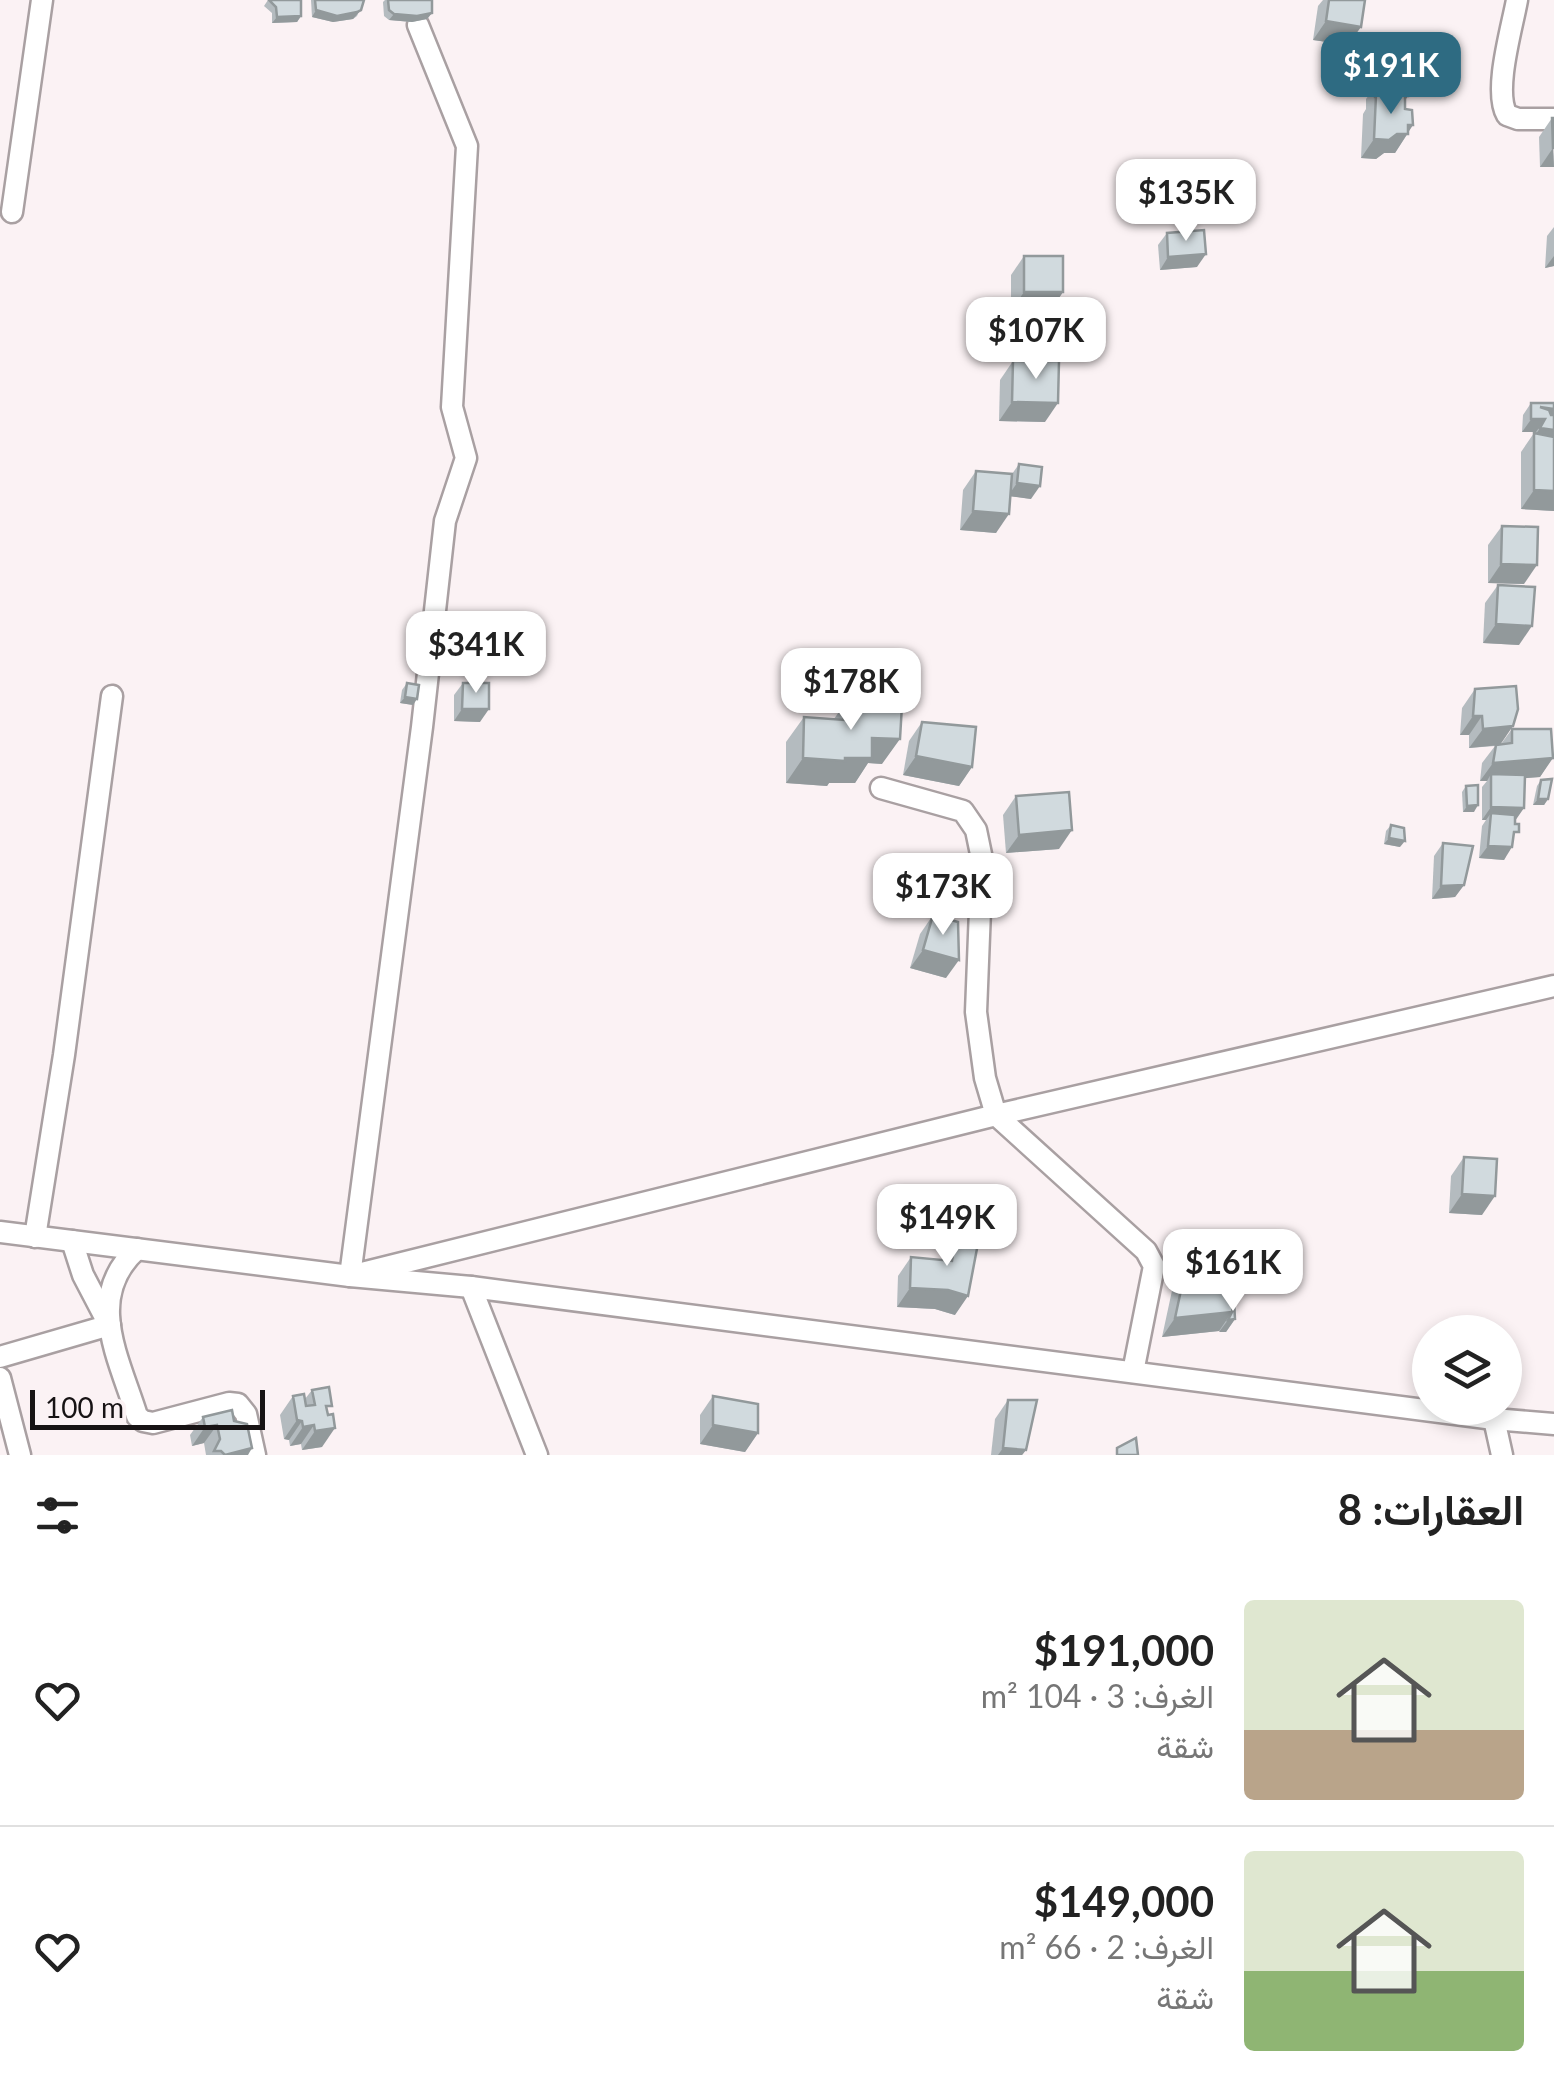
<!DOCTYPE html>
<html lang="ar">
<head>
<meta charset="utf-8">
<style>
  :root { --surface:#fff; --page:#f6f6f6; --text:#222; --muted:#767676; --line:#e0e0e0; --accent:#2e6b82 }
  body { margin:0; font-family:Lato,Vazirmatn,sans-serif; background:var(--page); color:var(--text); direction:rtl; height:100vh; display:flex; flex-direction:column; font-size:38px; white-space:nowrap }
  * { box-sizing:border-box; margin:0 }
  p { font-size:32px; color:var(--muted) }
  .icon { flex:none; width:55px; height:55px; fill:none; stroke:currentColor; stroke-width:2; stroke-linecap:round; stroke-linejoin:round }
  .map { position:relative; height:1455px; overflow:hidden; direction:ltr }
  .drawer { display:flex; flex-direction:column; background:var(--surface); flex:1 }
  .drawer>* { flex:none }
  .controls { position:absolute; left:1412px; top:1315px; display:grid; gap:20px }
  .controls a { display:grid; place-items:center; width:110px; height:110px; border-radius:50%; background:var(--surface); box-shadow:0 5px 15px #0003; font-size:50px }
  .scale { position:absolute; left:30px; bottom:25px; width:235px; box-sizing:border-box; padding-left:10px; border:5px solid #171314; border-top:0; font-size:28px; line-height:35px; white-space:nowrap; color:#171314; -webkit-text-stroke:8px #fbf2f4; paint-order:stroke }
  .price { position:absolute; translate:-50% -85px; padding:0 22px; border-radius:20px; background:#fff; color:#222; font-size:32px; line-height:65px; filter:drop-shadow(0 2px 5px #0008) }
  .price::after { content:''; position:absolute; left:50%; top:60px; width:30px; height:22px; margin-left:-15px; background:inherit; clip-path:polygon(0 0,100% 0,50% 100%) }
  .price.on { background:var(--accent); color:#fff }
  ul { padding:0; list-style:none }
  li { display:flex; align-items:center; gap:30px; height:250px; padding:0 30px }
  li+li { border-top:2px solid var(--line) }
  li span { display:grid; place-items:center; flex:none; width:280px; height:200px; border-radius:10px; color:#555 }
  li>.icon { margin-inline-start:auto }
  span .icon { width:120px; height:120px; fill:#fffc; stroke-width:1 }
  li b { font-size:42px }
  h2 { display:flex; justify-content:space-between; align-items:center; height:120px; padding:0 30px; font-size:42px }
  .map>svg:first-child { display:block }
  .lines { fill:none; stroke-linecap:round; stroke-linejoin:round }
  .minor-casing { stroke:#a9a0a2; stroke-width:25 }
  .minor { stroke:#fff; stroke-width:20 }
  .wall { fill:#b4bbbf }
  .shaded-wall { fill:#92999b }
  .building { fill:#d1dade; stroke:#92999b; stroke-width:2.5 }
</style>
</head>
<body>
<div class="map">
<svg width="1554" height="1455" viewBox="0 0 1554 1455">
  <rect width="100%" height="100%" fill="#fbf2f4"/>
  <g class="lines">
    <g class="minor-casing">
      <g id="minor">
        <path d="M1517,0c-5,28 -24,91 -10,115l11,4h36"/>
        <polyline points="418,25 467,146 452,407 466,458 445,521 422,727 350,1276 996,1115 1554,986"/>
        <polyline points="12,212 42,0"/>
        <polyline points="881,788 963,811 976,830 982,859 976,1012 985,1078 996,1115 1146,1251 1154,1266 1133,1372"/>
        <polyline points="0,1232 350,1276 471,1287 1494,1419 1554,1424"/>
        <polyline points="35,1237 64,1055 112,696"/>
        <polyline points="72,1241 83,1275 106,1319"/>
        <path d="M137,1249c-53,48 -18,109 0,167l6,5 10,2 76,-20 9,1 8,10 9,41"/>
        <polyline points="471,1287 537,1455"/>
        <polyline points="0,1357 110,1325"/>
        <polyline points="0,1378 20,1455"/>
        <polyline points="1494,1419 1502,1455"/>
      </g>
    </g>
    <use href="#minor" class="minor"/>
  </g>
  <g class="wall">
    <polygon points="268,0 301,16 297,22 272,23 272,13 264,6"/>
    <polygon points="311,0 364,0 357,16 353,19 333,22 312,17"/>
    <polygon points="385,0 432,0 432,13 427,19 412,22 389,20 384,16 383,2"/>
    <polygon points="1323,0 1365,0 1348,45 1313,40 1318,6"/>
    <polygon points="1392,56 1411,84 1408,90 1408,96 1405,100 1408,133 1395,153 1384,153 1376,159 1361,158 1363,114 1366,109 1366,99 1375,87 1376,74 1384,61 1389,61"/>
    <polygon points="1552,118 1554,167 1540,167 1539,137"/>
    <polygon points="1554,227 1554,266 1545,268 1547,236"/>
    <polygon points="1167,233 1197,267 1160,270 1158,245"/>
    <polygon points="1024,256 1063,292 1050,311 1011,311 1011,275"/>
    <polygon points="1013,361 1045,422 999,421 1000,380"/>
    <polygon points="1531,403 1554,403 1554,511 1521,509 1521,452 1534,433 1536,432 1522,432 1523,415"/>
    <polygon points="1019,464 1031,499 1010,496 996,533 960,530 963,490 976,471 1012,474"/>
    <polygon points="1502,526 1524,584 1488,583 1488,545"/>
    <polygon points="1498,585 1519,645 1483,643 1485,603"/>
    <polygon points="407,683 413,705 400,703 402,690"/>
    <polygon points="463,683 480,722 454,721 454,695"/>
    <polygon points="1475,689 1501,744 1512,729 1553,756 1540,777 1525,778 1515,821 1513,840 1504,860 1479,858 1482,826 1486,820 1482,820 1482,787 1487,781 1480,781 1482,763 1495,746 1469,748 1469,735 1460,735 1462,708"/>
    <polygon points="872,704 882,764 868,763 855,783 829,783 827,786 786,783 786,742 804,717 834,719 843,706 868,709"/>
    <polygon points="922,722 972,767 959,786 903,775 909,741"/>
    <polygon points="1541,780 1548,799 1544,805 1533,805 1537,786"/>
    <polygon points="1466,786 1474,812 1463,812 1462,792"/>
    <polygon points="1016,796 1059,849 1006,853 1003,815"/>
    <polygon points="1391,825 1400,847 1384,844 1386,831"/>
    <polygon points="1443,843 1464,885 1455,897 1432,899 1434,856"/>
    <polygon points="933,915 946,978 910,968 920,934"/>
    <polygon points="1464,1157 1482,1215 1449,1213 1451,1176"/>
    <polygon points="956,1234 955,1315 935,1309 897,1307 898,1276 911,1257 942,1260 943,1253"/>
    <polygon points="1186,1267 1234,1300 1235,1319 1226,1332 1219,1331 1162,1337 1173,1286"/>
    <polygon points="312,1390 327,1412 322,1447 302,1450 301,1444 290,1446 289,1440 284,1439 280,1415 293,1396 305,1399"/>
    <polygon points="713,1396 758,1433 745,1452 700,1444 700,1415"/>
    <polygon points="1008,1400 1026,1450 1022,1455 991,1455 995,1419"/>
    <polygon points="203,1417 234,1421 248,1455 206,1455 204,1443 192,1446 190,1435"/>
  </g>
  <g class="shaded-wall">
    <polygon points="316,10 361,10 353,19 333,22 312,17"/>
    <polygon points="432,13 427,19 412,22 389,20 394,14"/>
    <polygon points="301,16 297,22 272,23 277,17"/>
    <polygon points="1326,21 1361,27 1348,45 1313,40"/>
    <polygon points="1411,84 1403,96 1408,96 1399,109 1397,86"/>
    <polygon points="1408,125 1413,125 1395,153 1384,153 1376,159 1361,158 1374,139"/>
    <polygon points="1553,148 1554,167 1540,167"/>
    <polygon points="1206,254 1197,267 1160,270 1168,257"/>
    <polygon points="1554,256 1554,266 1545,268"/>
    <polygon points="1024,292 1063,292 1050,311 1011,311"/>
    <polygon points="1012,402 1058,403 1045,422 999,421"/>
    <polygon points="1540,407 1554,409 1554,420 1544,421 1536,432 1522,432"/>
    <polygon points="1540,428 1554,430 1554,442 1534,437"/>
    <polygon points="1017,483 1040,486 1031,499 1008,496"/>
    <polygon points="1534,490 1554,491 1554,511 1521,509"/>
    <polygon points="973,511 1009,514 996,533 960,530"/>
    <polygon points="1501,564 1537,565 1524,584 1488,583"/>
    <polygon points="1496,624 1532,626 1519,645 1483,643"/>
    <polygon points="405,697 417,699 413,705 400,703"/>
    <polygon points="462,709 489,709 480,722 454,721"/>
    <polygon points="1473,716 1482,716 1469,735 1460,735"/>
    <polygon points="1513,726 1500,745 1469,748 1483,729"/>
    <polygon points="872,738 900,739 882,764 868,763 855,783 829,783 827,786 786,783 803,758"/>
    <polygon points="916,756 972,767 959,786 903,775"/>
    <polygon points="1553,758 1540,777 1491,781 1491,774 1487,781 1480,781 1493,763"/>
    <polygon points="1538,799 1548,799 1544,805 1533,805"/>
    <polygon points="1478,805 1474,812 1463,812 1467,806"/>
    <polygon points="1491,807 1524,808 1515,821 1491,813 1486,820 1482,820"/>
    <polygon points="1072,830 1059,849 1006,853 1019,835"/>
    <polygon points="1389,838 1405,841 1400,847 1384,844"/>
    <polygon points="1488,846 1512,847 1504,860 1479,858"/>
    <polygon points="1464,885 1455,897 1432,899 1441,886"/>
    <polygon points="923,950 959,960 946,978 910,968"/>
    <polygon points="1462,1194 1495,1196 1482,1215 1449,1213"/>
    <polygon points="910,1288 948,1290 968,1296 955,1315 935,1309 897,1307"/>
    <polygon points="1232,1312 1219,1331 1162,1337 1175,1318"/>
    <polygon points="1235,1319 1226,1332 1219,1332 1228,1320"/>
    <polygon points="297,1420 302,1421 289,1440 284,1439"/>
    <polygon points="217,1425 204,1443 192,1446 205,1427"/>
    <polygon points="314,1425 301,1444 290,1446 303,1427"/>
    <polygon points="713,1425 758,1433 745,1452 700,1444"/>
    <polygon points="335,1428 322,1447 302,1450 315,1431"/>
    <polygon points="252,1448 248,1455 225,1455"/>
    <polygon points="1003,1448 1026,1450 1022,1455 998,1455"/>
  </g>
  <g class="building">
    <polygon points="269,0 301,0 301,16 277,17 276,7"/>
    <polygon points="315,0 364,0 361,10 357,12 337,16 316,10"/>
    <polygon points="388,0 432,0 432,13 417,16 394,14 389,10"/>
    <polygon points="1329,0 1365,0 1361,27 1326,21"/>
    <polygon points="1392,56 1413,58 1411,84 1397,86 1397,90 1408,90 1408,96 1405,96 1405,95 1375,97 1375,87 1383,87 1384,61 1392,61"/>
    <polygon points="1376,95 1405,95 1405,109 1412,110 1413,125 1408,125 1408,134 1397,134 1389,140 1374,139"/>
    <polygon points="1552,118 1554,118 1554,148 1553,148"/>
    <polygon points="1204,230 1206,254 1168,257 1167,233"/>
    <rect x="1024" y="256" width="39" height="36"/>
    <polygon points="1013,361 1059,361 1058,403 1012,402"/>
    <polygon points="1531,403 1554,403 1554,409 1540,407 1549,410 1551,415 1554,415 1554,430 1540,428 1545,419 1531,419"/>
    <polygon points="1534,433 1554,437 1554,491 1534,490"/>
    <polygon points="1019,464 1042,467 1040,486 1017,483"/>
    <polygon points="976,471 1012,474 1009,514 973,511"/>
    <polygon points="1502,526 1538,527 1537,565 1501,564"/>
    <polygon points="1498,585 1535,587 1532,626 1496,624"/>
    <polygon points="407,683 419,685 417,699 405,697"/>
    <polygon points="463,683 489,683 489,709 462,709"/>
    <polygon points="1516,686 1518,709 1513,726 1483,729 1482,716 1473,716 1475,689"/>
    <polygon points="872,704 902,705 900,739 872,738 872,758 845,758 845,761 803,758 804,717 844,720 843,706 870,709"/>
    <polygon points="922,722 976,727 972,767 916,756"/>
    <polygon points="1512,729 1551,729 1553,758 1493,763 1496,745 1512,743"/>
    <polygon points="1491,774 1525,775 1524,808 1491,807"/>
    <polygon points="1552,779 1548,799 1538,799 1541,780"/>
    <polygon points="1478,785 1478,805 1467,806 1466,786"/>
    <polygon points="1069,792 1072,830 1019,835 1016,796"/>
    <polygon points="1491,813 1515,815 1515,824 1519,824 1519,832 1514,832 1512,847 1488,846"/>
    <polygon points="1391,825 1404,828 1405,841 1389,838"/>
    <polygon points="1443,843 1473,846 1464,885 1441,886"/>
    <polygon points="933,915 958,922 959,960 923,950"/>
    <polygon points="1464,1157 1497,1159 1495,1196 1462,1194"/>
    <polygon points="956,1234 969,1240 979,1238 968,1296 948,1290 910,1288 911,1257 952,1261"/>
    <polygon points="1186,1267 1238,1271 1232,1312 1175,1318"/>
    <polygon points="1234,1300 1235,1319 1228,1320 1232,1312"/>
    <polygon points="329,1387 332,1406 326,1406 328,1415 333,1414 335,1428 315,1431 314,1425 303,1427 302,1421 297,1420 293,1396 304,1394 306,1406 315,1405 312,1390"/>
    <polygon points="713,1396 758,1404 758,1433 713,1425"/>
    <polygon points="1008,1400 1037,1400 1026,1450 1003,1448"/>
    <polygon points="232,1410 234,1421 247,1424 252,1448 225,1455 221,1451 214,1451 220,1439 217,1425 205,1427 203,1417"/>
    <polygon points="1136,1438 1138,1455 1117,1455 1117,1448"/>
  </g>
</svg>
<div class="controls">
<a><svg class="icon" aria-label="layers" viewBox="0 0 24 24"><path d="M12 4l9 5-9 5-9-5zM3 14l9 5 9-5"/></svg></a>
</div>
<div class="scale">100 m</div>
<b class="price on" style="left:1391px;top:117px">$191K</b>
<b class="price" style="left:1186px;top:244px">$135K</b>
<b class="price" style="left:1036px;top:382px">$107K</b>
<b class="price" style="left:476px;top:696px">$341K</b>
<b class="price" style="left:851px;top:733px">$178K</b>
<b class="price" style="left:943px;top:938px">$173K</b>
<b class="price" style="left:947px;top:1269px">$149K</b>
<b class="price" style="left:1233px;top:1314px">$161K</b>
</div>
<section class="drawer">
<h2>العقارات: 8<svg class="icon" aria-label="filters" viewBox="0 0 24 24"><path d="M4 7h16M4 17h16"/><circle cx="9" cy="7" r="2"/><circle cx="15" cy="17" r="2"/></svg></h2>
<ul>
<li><span style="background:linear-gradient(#dfe7d0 65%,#b9a48a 0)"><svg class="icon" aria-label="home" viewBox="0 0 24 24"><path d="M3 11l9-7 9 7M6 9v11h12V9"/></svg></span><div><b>$191,000</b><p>الغرف: 3 · 104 m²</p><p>شقة</p></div><svg class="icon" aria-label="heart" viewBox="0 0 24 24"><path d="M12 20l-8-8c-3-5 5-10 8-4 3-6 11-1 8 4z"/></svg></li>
<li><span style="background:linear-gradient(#dfe7d0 60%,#8fb573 0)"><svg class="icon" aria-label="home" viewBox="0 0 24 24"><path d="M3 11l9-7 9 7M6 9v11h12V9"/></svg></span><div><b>$149,000</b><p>الغرف: 2 · 66 m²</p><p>شقة</p></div><svg class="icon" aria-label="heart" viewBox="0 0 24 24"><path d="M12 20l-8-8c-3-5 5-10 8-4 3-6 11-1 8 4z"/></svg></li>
</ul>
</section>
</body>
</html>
